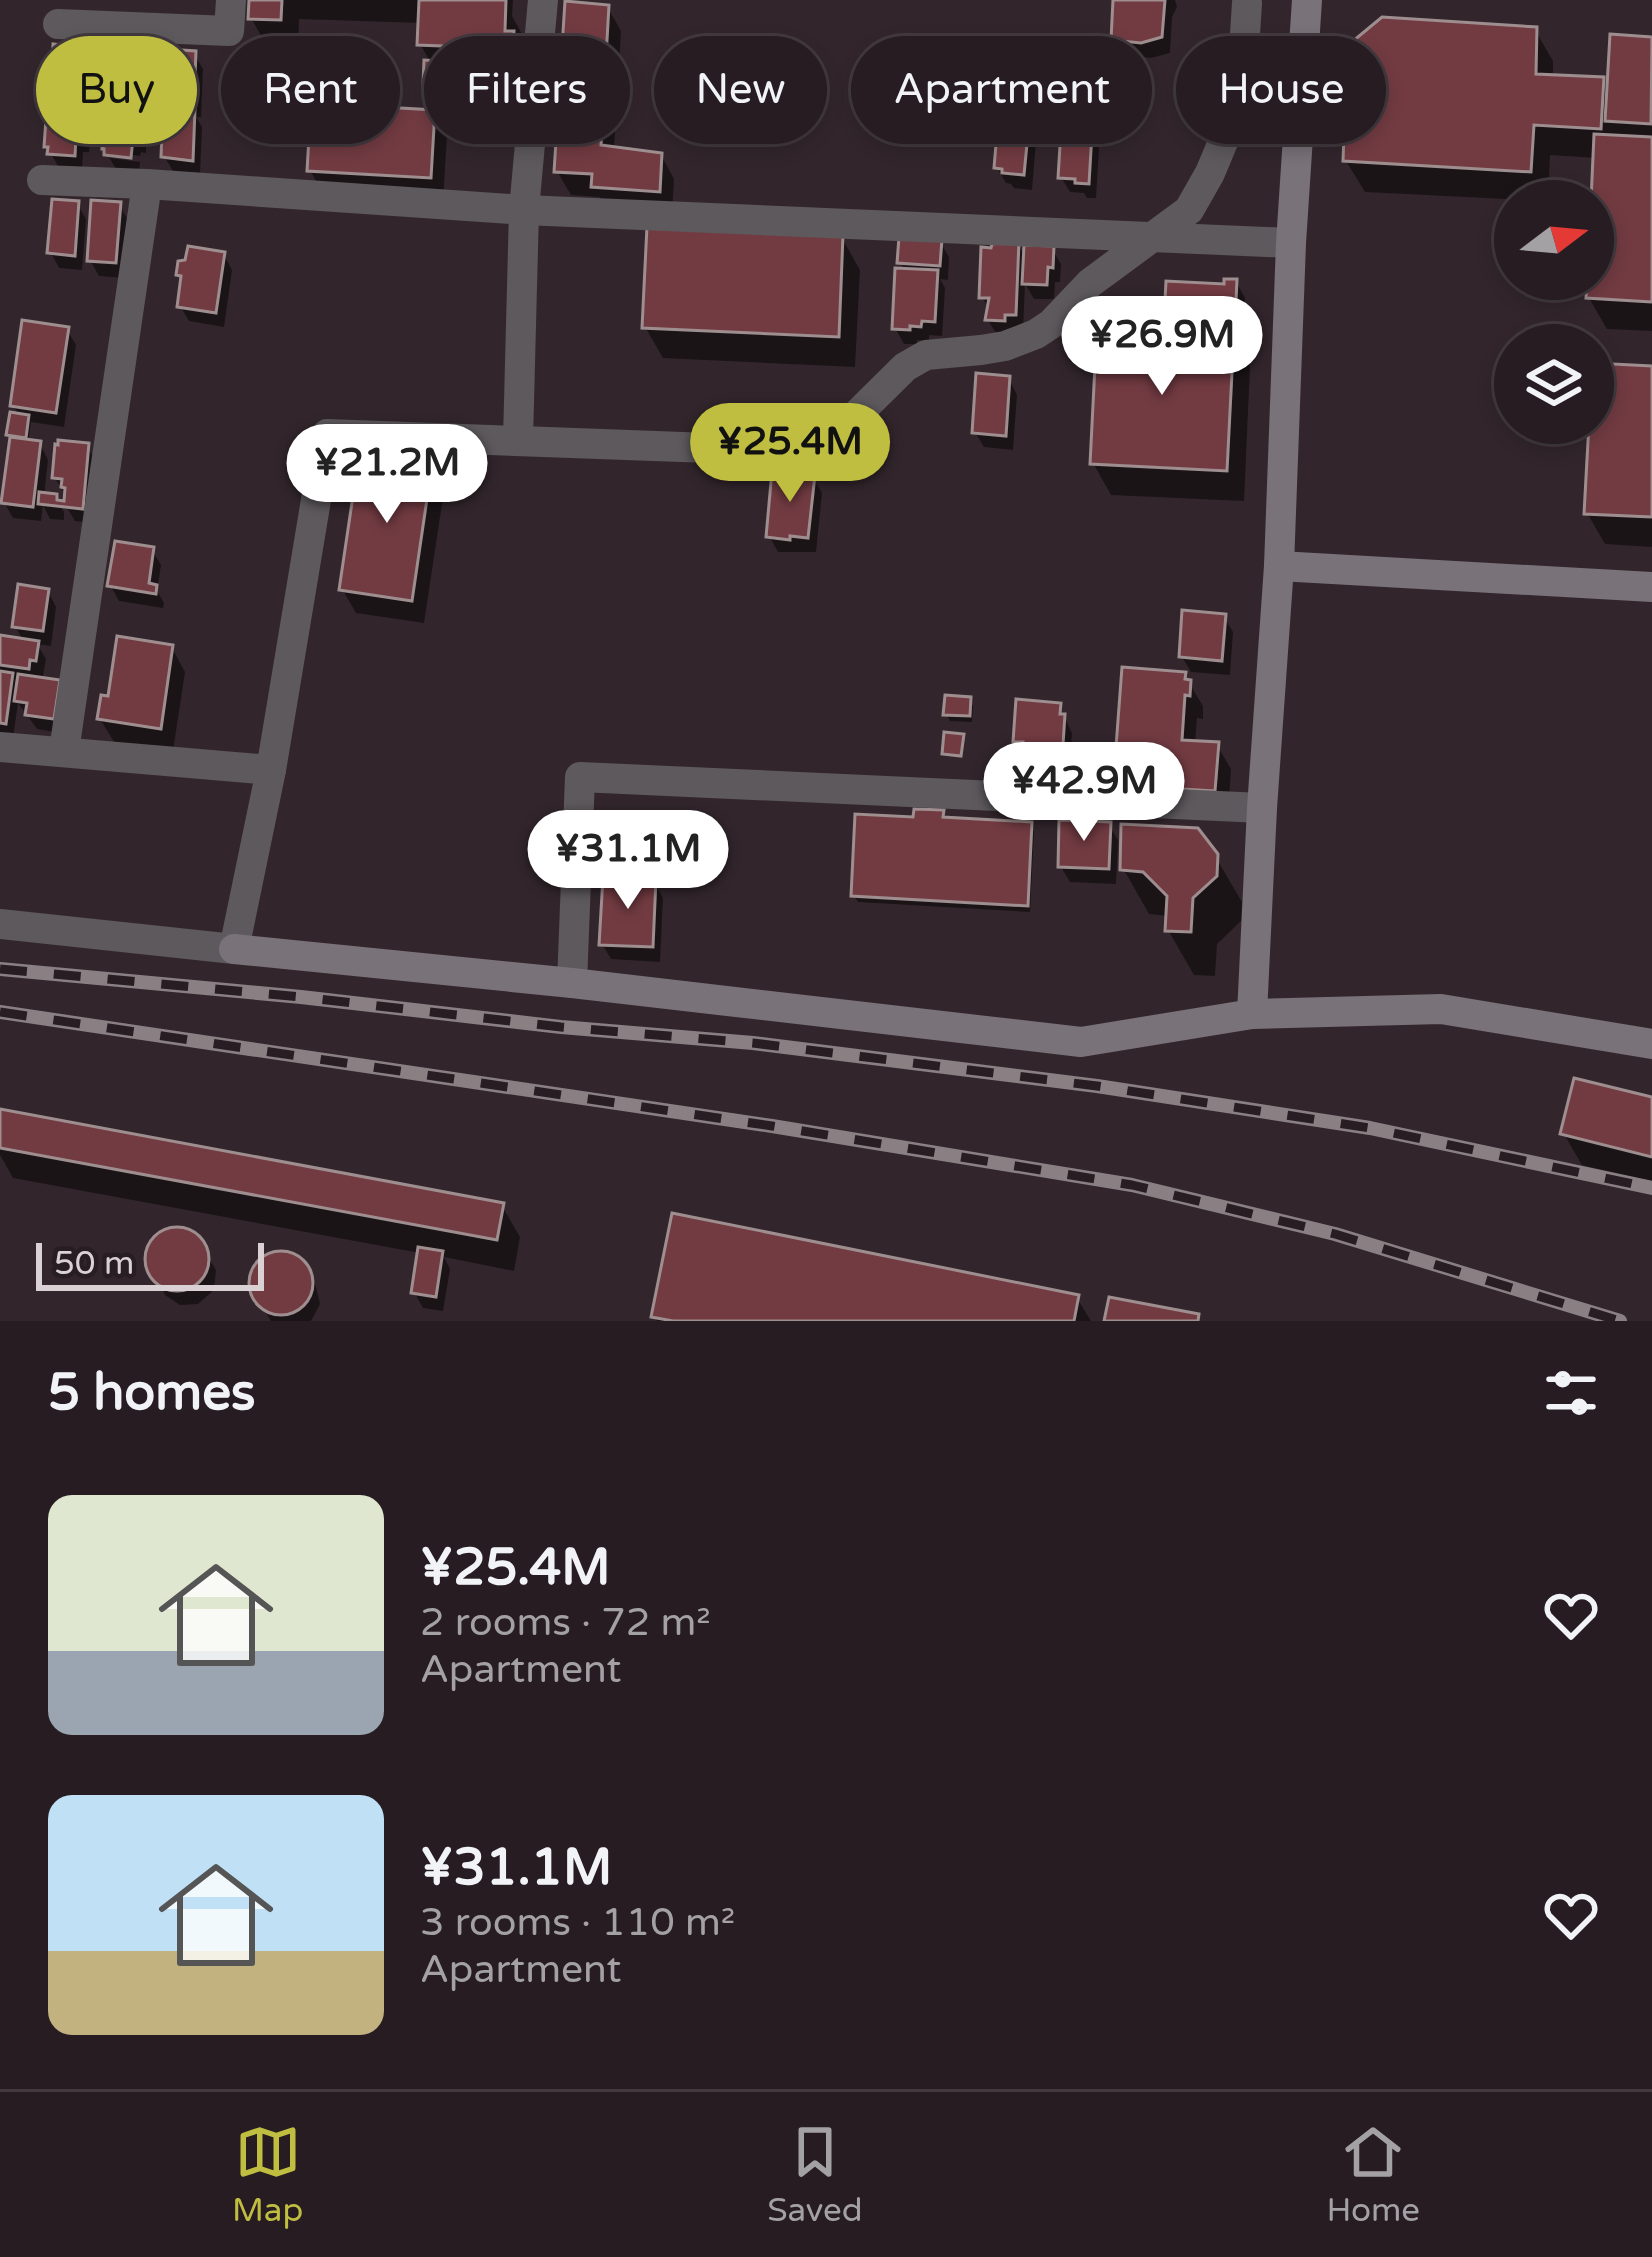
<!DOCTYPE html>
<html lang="en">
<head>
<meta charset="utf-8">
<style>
  :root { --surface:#261c21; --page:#32292e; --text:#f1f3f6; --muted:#a4a1a5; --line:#423a3f; --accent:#bfbe41 }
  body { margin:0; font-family:"Varela Round",sans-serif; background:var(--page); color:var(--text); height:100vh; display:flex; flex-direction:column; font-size:45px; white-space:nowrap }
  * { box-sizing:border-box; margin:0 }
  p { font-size:39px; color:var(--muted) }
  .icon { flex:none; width:66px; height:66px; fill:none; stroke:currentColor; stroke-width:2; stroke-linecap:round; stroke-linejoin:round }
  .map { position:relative; height:1321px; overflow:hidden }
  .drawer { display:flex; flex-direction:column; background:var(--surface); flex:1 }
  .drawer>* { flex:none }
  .hud { position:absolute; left:36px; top:36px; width:1581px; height:108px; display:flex; gap:24px }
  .needle { width:78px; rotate:74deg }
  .tools { position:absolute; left:1494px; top:180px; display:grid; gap:24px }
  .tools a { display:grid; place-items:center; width:120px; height:120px; border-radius:50%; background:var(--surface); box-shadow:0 6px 18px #0003,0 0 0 3px var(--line); font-size:60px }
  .scale { position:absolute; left:36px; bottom:30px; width:228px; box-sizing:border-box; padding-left:12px; border:6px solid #d9d1d4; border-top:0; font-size:33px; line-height:42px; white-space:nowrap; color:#d9d1d4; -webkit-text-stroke:9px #281d22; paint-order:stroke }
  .price { position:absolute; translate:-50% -102px; padding:0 27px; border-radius:42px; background:#fff; color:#222; font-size:39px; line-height:78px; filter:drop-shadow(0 3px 6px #0008) }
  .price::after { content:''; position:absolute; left:50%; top:72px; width:36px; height:27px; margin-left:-18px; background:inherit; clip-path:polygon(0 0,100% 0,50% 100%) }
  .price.current { background:var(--accent); color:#111 }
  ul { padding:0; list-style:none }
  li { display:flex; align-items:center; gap:36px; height:300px; padding:0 48px }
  li span { display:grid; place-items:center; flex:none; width:336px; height:240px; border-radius:24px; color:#555 }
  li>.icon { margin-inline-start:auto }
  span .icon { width:144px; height:144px; fill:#fffc; stroke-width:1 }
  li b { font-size:51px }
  h2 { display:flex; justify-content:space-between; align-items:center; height:144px; padding:0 48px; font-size:51px }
  .pill { padding:0 42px; border-radius:54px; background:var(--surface); box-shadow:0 6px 18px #0003,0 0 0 3px var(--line); font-size:42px; line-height:108px }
  .pill.current { background:var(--accent); color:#111 }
  .dock { display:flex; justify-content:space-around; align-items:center; height:168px; border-top:3px solid var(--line); background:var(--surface); font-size:33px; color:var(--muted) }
  .dock a { display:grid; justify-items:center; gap:6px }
  .dock .current { color:var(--accent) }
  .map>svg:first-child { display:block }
  .shadow { fill:#0007 }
  .building { fill:#723b42; stroke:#9e8e8f; stroke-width:3 }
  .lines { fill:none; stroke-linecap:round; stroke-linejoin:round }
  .street { stroke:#5d595d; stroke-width:30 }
  .secondary { stroke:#797279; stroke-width:30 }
  .rail-casing { stroke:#8a8084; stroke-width:14 }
  .rail { stroke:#281d22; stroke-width:9; stroke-dasharray:27; stroke-linecap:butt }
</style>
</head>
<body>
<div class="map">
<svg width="1652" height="1321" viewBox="0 0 1652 1321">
  <rect width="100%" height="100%" fill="#32262c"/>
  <g class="shadow">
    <polygon points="252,0 513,0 512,16 522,34 522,52 530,66 530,78 510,77 509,102 455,100 455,116 444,116 426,85 431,63 420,44 421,23 299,19 298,51 269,50 251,18"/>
    <polygon points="1116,0 1175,0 1177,7 1172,17 1170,53 1151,58 1123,55 1114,39"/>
    <polygon points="608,8 621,31 614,149 661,155 674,179 672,214 608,210 600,197 571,195 557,171"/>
    <polygon points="1535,30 1553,61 1553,78 1602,80 1609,93 1613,37 1652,40 1652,331 1607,329 1589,298 1590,279 1593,279 1596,158 1550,155 1548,201 1365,192 1346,161"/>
    <polygon points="80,50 83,50 91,65 94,96 59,94 59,100 88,102 87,113 82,113 90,139 89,152 83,152 82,170 59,168 47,146 59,104 54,96"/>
    <polygon points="136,52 145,68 145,77 149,84 148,99 142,99 142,116 138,116 146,140 146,153 141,152 140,156 110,152 110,158 140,162 139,172 116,169 107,154 113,106 109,99"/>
    <polygon points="194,54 203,69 201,117 196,117 202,127 200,175 173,171 164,156 172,111 167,101"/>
    <polygon points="962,68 971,87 985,88 989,94 987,115 976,114 970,105 966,134 939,131 932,107"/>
    <polygon points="1093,85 1102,100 1096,198 1087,198 1084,193 1070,192 1061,177"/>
    <polygon points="433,113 447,136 443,201 323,194 310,170"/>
    <polygon points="1027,126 1036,141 1032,190 1014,188 1011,184 1006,183 997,168"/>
    <polygon points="77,204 86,219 82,270 59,268 51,253"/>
    <polygon points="119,205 128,220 123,278 99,276 90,260"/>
    <polygon points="842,238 860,270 855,367 663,358 645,327"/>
    <polygon points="940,242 949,257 948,280 940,279 945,288 942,336 929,335 929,341 917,340 917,344 904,344 895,328 906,271 900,262"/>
    <polygon points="1018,244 1026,259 1052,249 1061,264 1060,282 1055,282 1054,299 1034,299 1025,284 1023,330 997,335 988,320 990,310 982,297"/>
    <polygon points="224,255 232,270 224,327 189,321 180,306 183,282 179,275"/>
    <polygon points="1236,282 1245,298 1243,338 1233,337 1250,367 1244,501 1111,495 1093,463 1175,333 1167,319"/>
    <polygon points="67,330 76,345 64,427 31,422 28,443 40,444 48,460 44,496 55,497 64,512 64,520 50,519 43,505 41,521 13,518 4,502 12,439 10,434 19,416 13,405"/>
    <polygon points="1652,369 1652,547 1605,544 1587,513 1592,423"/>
    <polygon points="1009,379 1017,395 1013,450 984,447 975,432"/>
    <polygon points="87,446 96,461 90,523 75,521 66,506 68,493 64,493 55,478"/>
    <polygon points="431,460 445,484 424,623 356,613 342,589"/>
    <polygon points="813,478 822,493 816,552 778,552 769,536"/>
    <polygon points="152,550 161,565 157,591 164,603 163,608 119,601 110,585"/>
    <polygon points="48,591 56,607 51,646 37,644 46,659 42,681 61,733 37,729 18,703 13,738 0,736 0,638 24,642 15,626"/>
    <polygon points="1224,617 1233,632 1230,675 1191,672 1182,657"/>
    <polygon points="172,648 185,672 173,751 114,742 100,719 110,699"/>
    <polygon points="1184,675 1203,706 1203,719 1197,718 1195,744 1217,745 1231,769 1228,814 1182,811 1167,785 1167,802 1127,801 1118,785 1125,756 1119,747"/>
    <polygon points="969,700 973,706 972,722 950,721 946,714"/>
    <polygon points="1059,706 1072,733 1069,774 1034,772 1016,741"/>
    <polygon points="942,813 946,820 1030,825 1034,832 1030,912 858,902 854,896 916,821"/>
    <polygon points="652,818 661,834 660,845 664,853 658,889 663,898 660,962 611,959 602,944 614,880 609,872"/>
    <polygon points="1109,825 1118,840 1116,884 1070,882 1061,867"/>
    <polygon points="1215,856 1242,902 1241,921 1217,944 1215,976 1194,975 1168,930 1169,916 1149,914 1124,870"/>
    <polygon points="1652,1100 1652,1182 1582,1165 1564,1134"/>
    <polygon points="0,1118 502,1206 520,1237 514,1271 444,1257 450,1269 443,1311 423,1308 414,1292 420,1253 13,1178 0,1155"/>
    <polygon points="174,1229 194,1235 216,1270 214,1290 198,1304 180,1305 165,1295 148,1259 150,1249 164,1232"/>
    <polygon points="277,1253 298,1258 315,1283 320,1304 311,1321 271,1321 259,1302 252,1283 253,1273 259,1263"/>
    <polygon points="1077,1298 1091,1321 657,1321 655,1316"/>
  </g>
  <g class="building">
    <polygon points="249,0 282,0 281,20 248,19"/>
    <polygon points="419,0 506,0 505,31 514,31 513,48 493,47 492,71 439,70 438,86 423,85 424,60 441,61 442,46 417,45"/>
    <polygon points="1113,0 1165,0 1162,37 1141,43 1111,40"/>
    <polygon points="565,1 609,5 601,145 662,153 660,192 591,187 592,174 554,172"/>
    <polygon points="1382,17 1537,27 1536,74 1604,77 1601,129 1534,125 1531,172 1343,161 1347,46"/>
    <polygon points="1610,34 1652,37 1651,124 1605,121"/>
    <polygon points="71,42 79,42 79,47 84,47 83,63 88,64 86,81 81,81 79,99 51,97 53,44 71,46"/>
    <polygon points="107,46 138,50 137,66 142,66 141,84 135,84 134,101 106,100"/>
    <polygon points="166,49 196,51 194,103 164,101"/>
    <polygon points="932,63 964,65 962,110 929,108"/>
    <polygon points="1064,80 1095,82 1089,184 1075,183 1075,179 1058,178"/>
    <polygon points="971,84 987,85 984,110 969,108"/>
    <polygon points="50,101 79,103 79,120 83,120 82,134 82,138 76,138 75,156 47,154 48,147 44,147 46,119 49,119"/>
    <polygon points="106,102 136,105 135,121 139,121 138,139 133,138 131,158 104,155 104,149 102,149"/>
    <polygon points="311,103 435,110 431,178 307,171"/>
    <polygon points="163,107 195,109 193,161 161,157"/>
    <polygon points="933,109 965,112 964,128 932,125"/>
    <polygon points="998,120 1029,123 1024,175 1002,173 1002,169 994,168"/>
    <polygon points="1594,134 1652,137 1652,302 1586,298 1587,279 1593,279 1593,201 1591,201"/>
    <polygon points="52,199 79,201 75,256 47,253"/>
    <polygon points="91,200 121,202 116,263 87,261"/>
    <polygon points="647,226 843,235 839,337 642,328"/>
    <polygon points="899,237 942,239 940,266 897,263"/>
    <polygon points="1019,241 1016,315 1005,315 1005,321 985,320 989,298 979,298 981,247 991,248 992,244"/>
    <polygon points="1024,245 1054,246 1053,268 1048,267 1047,285 1022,284"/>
    <polygon points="188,246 225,252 216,313 177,307 181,276 176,275 178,261 185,260"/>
    <polygon points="895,268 938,270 935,322 922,321 921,327 910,326 910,330 892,329"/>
    <polygon points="1224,279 1237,279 1235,324 1164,320 1166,281 1224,284"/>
    <polygon points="22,320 69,327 56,413 10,406"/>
    <polygon points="1097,326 1234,333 1227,471 1090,464"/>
    <polygon points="1593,363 1652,366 1652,517 1584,514 1589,423 1593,423"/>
    <polygon points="976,373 1010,376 1006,436 972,433"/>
    <polygon points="10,412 29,415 26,438 6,435"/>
    <polygon points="10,437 41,441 33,507 1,503"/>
    <polygon points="58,440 89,443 83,509 38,504 39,492 57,494 57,500 64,501 65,488 61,487 62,479 52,478 55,444 58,445"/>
    <polygon points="385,450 433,458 412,601 339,590 358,462 383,466"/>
    <polygon points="772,471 815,475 808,538 790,536 790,540 766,537"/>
    <polygon points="115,541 154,547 149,583 157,585 156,594 107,586"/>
    <polygon points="18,584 49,589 43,631 12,627"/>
    <polygon points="1182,610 1226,614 1222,661 1179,657"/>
    <polygon points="0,635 39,641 36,661 30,660 29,669 0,665"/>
    <polygon points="117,636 173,645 161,729 97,719 101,695 108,696"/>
    <polygon points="1122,667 1186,672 1185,679 1191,680 1190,696 1185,695 1182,740 1219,742 1215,791 1165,788 1168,751 1116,747"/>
    <polygon points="0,671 13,673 6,724 0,723"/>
    <polygon points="18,674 60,680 54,719 25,715 27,703 14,701"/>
    <polygon points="945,695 971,697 970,716 943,715"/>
    <polygon points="1016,699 1061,703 1060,714 1065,714 1062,760 1022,757 1023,742 1013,742"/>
    <polygon points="944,732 964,734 961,756 942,754"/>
    <polygon points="1116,753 1161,754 1160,787 1115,786"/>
    <polygon points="914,809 944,810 943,817 1032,822 1028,906 851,896 855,814 913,817"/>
    <polygon points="611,812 654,815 652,834 657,835 650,877 606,873"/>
    <polygon points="1059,820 1111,822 1109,869 1058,867"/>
    <polygon points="1121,824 1198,828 1218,854 1217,876 1193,898 1191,932 1165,931 1167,896 1143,872 1120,870"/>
    <polygon points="603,877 656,879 653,947 599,945"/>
    <polygon points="1574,1078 1652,1097 1652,1157 1560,1134"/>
    <polygon points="0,1109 504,1203 497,1240 0,1148"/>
    <polygon points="672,1213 1079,1295 1074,1321 673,1321 651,1317"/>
    <circle cx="177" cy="1259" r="32"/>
    <polygon points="418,1247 443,1251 436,1297 411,1293"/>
    <circle cx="281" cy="1283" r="32"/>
    <polygon points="1109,1297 1199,1314 1198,1321 1104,1321"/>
  </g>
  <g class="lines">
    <g class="street">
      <polyline points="58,24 229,31 231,0"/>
      <polyline points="42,180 147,184 524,210 1291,243"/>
      <polyline points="518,440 524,210 543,0"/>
      <polyline points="0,747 271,770"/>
      <polyline points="64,751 147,184"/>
      <polyline points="0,924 234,949 271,770 327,434 819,452 905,367 926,355 981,350 1005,346 1036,334 1051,324 1090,283 1189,210 1210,173 1233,118 1243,65 1247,3"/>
      <polyline points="572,983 580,777 1262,808"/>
    </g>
    <g class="secondary">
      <polyline points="1279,566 1652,587"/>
      <polyline points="234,949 572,983 1081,1042 1252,1014 1441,1009 1652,1044"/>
      <polyline points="1252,1014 1262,808 1279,566 1291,243 1307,0"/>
    </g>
    <g class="rail-casing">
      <g id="rail">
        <polyline points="0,969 301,997 561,1027 753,1043 1097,1086 1370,1128 1652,1188"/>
        <polyline points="0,1012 772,1126 1132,1185 1335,1234 1620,1321"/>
      </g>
    </g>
    <use href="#rail" class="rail"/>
  </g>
</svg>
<div class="tools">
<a><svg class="needle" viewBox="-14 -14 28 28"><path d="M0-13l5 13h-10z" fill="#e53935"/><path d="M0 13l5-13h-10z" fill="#a4a1a5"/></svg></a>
<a><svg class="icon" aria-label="layers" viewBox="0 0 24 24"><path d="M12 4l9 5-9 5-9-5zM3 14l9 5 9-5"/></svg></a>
</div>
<div class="scale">50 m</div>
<b class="price" style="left:1162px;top:398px">¥26.9M</b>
<b class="price current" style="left:790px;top:505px">¥25.4M</b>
<b class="price" style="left:387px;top:526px">¥21.2M</b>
<b class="price" style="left:1084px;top:844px">¥42.9M</b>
<b class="price" style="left:628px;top:912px">¥31.1M</b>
<div class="hud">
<a class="pill current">Buy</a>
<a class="pill">Rent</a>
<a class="pill">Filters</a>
<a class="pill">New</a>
<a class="pill">Apartment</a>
<a class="pill">House</a>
</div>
</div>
<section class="drawer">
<h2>5 homes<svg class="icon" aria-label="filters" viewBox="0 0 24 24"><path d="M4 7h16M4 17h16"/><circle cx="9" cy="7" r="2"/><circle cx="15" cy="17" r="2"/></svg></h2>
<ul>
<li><span style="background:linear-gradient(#dfe7d0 65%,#9aa5b1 0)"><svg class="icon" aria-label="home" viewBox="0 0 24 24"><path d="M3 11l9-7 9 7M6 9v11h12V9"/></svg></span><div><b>¥25.4M</b><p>2 rooms · 72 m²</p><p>Apartment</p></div><svg class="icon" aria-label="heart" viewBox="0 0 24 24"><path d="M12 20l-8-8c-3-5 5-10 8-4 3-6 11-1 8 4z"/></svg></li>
<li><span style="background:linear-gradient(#bfe0f5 65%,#c2b280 0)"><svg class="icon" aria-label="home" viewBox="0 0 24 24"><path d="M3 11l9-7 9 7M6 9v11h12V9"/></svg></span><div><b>¥31.1M</b><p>3 rooms · 110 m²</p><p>Apartment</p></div><svg class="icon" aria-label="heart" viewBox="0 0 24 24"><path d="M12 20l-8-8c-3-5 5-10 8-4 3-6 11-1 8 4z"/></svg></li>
</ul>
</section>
<nav class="dock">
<a class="current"><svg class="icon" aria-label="map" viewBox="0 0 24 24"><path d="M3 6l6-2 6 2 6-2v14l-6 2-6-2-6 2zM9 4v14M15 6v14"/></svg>Map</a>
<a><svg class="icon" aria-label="saved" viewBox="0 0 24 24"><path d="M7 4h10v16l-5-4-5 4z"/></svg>Saved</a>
<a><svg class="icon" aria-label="home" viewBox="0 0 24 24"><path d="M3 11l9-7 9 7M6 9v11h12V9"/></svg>Home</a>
</nav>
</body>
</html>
